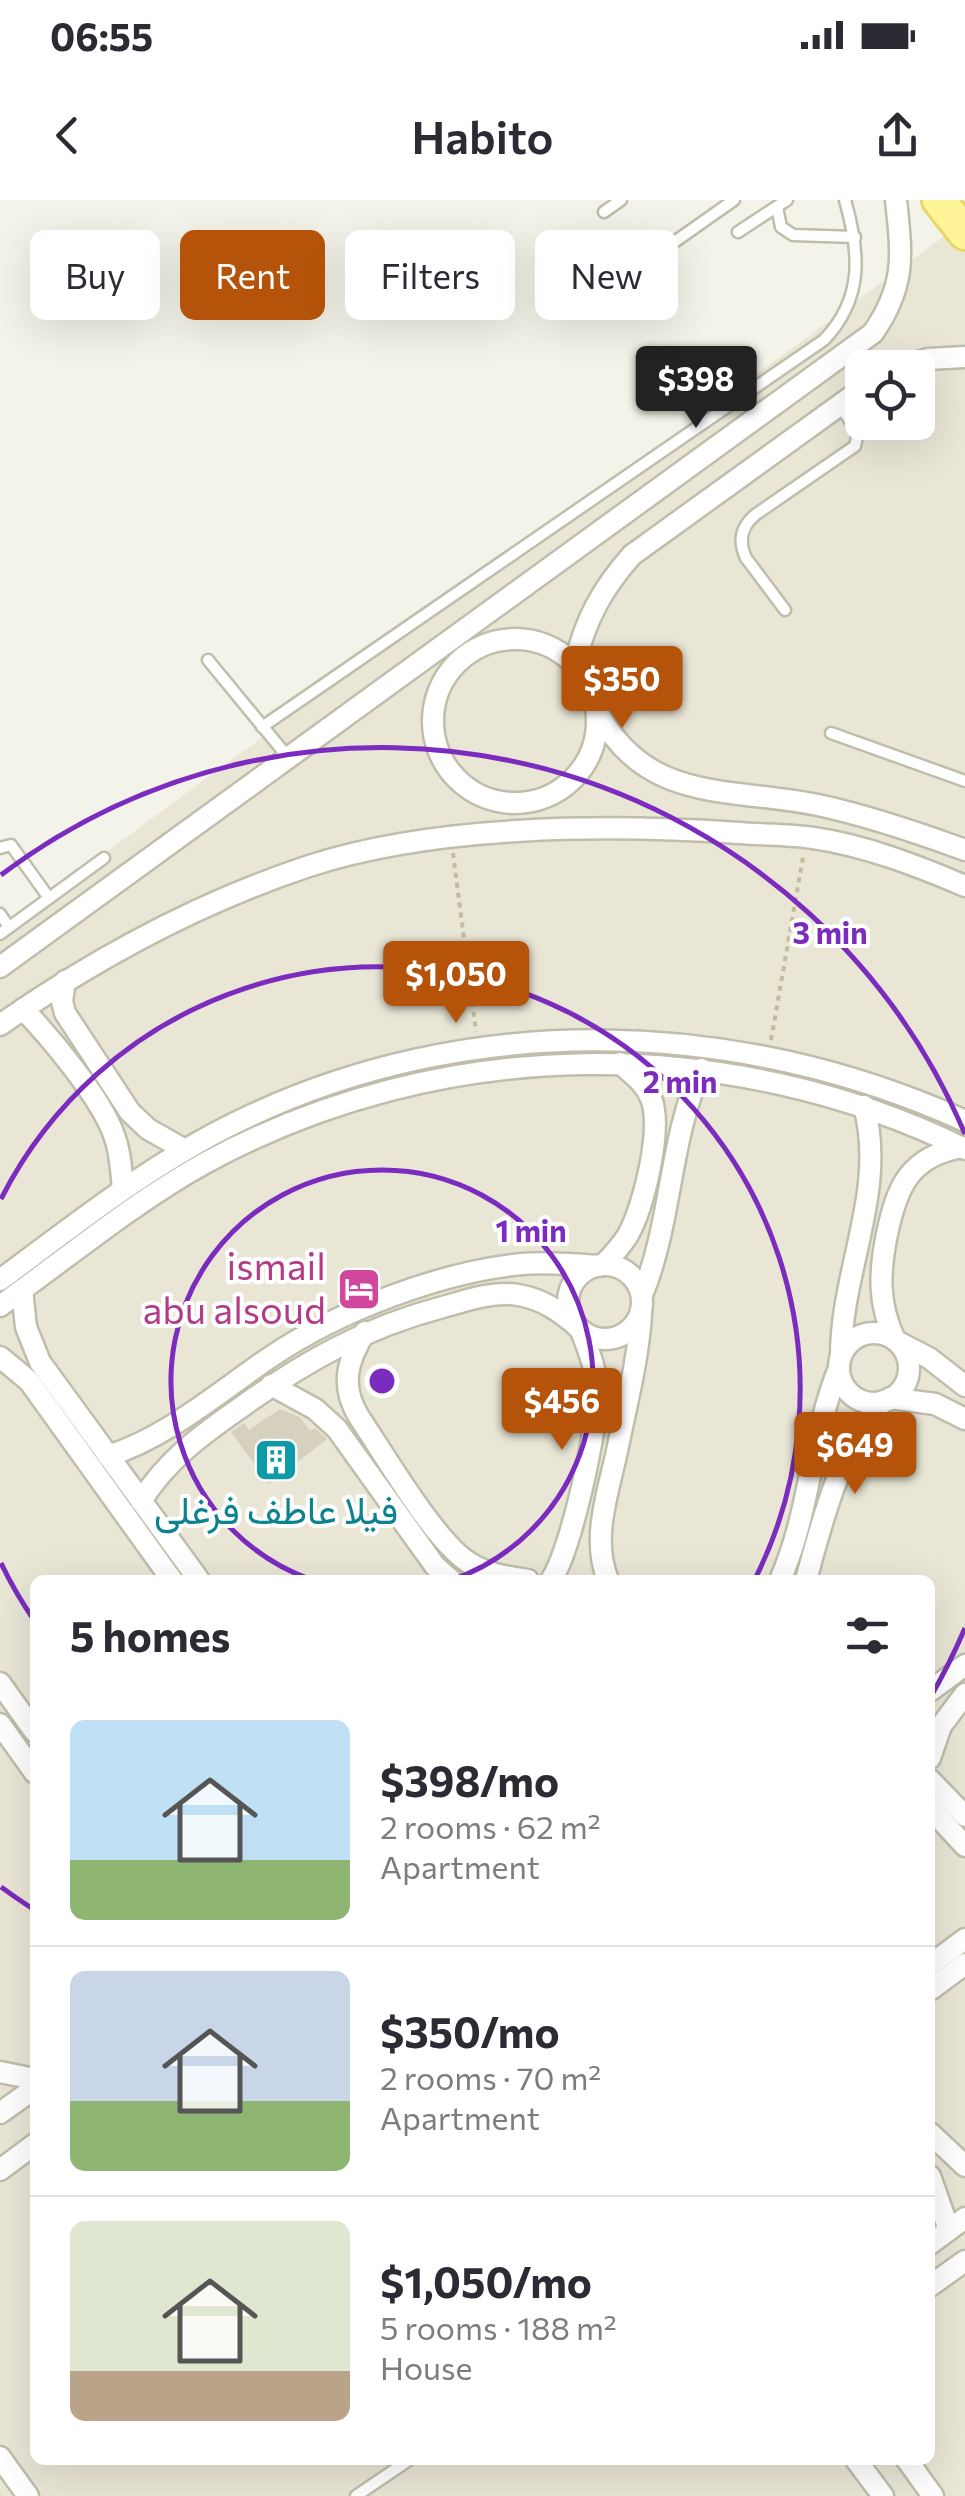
<!DOCTYPE html>
<html lang="en">
<head>
<meta charset="utf-8">
<style>
  :root { --surface:#fff; --page:#f2f2f3; --text:#2b2b33; --muted:#7c7c81; --line:#e1e1e2; --accent:#b45309 }
  body { margin:0; font-family:Commissioner,Vazirmatn,sans-serif; background:var(--page); color:var(--text); height:100vh; display:flex; flex-direction:column; font-size:38px; white-space:nowrap }
  * { box-sizing:border-box; margin:0 }
  p { font-size:32px; color:var(--muted) }
  .icon { flex:none; width:55px; height:55px; fill:none; stroke:currentColor; stroke-width:2; stroke-linecap:round; stroke-linejoin:round }
  .map { position:relative; flex:1; overflow:hidden }
  .sheet { position:absolute; left:30px; top:1375px; width:905px; height:890px; display:flex; flex-direction:column; background:var(--surface); border-radius:15px; box-shadow:0 10px 40px #0002 }
  .sheet>* { flex:none }
  .guide { position:absolute; left:30px; top:30px; width:905px; height:90px; display:flex; gap:20px }
  .buttons { position:absolute; left:845px; top:150px; display:grid; gap:20px }
  .buttons a { display:grid; place-items:center; width:90px; height:90px; border-radius:15px; background:var(--surface); box-shadow:0 10px 40px #0002; font-size:50px }
  .price { position:absolute; translate:-50% -85px; padding:0 22px; border-radius:10px; background:var(--accent); color:#fff; font-size:32px; line-height:65px; filter:drop-shadow(0 2px 5px #0008) }
  .price::after { content:''; position:absolute; left:50%; top:60px; width:30px; height:22px; margin-left:-15px; background:inherit; clip-path:polygon(0 0,100% 0,50% 100%) }
  .price.current { background:#222; color:#fff }
  ul { padding:0; list-style:none }
  li { display:flex; align-items:center; gap:30px; height:250px; padding:0 40px }
  li+li { border-top:2px solid var(--line) }
  li span { display:grid; place-items:center; flex:none; width:280px; height:200px; border-radius:15px; color:#555 }
  li>.icon { margin-inline-start:auto }
  span .icon { width:120px; height:120px; fill:#fffc; stroke-width:1 }
  li b { font-size:42px }
  h2 { display:flex; justify-content:space-between; align-items:center; height:120px; padding:0 40px; font-size:42px }
  .pill { padding:0 35px; border-radius:15px; background:var(--surface); box-shadow:0 10px 40px #0002; font-size:35px; line-height:90px }
  .pill.current { background:var(--accent); color:#fff }
  .status { display:flex; justify-content:space-between; align-items:center; height:70px; padding:0 50px; background:var(--surface); direction:ltr }
  .status svg { height:28px; fill:currentColor }
  header { display:flex; justify-content:space-between; align-items:center; height:130px; padding:0 40px; background:var(--surface); font-size:45px; font-weight:600 }
  .map>svg:first-child { display:block }
  .residential { fill:#e9e6d6; fill-rule:evenodd }
  .building { fill:#d6d1be }
  .lines { fill:none; stroke-linecap:round; stroke-linejoin:round }
  .service-casing { stroke:#c0bdab; stroke-width:15 }
  .minor-casing { stroke:#c0bdab; stroke-width:25 }
  .primary-casing { stroke:#e6d665; stroke-width:38 }
  .path { stroke:#c2bc9c; stroke-width:4; stroke-dasharray:5 5; stroke-linecap:butt }
  .service { stroke:#fff; stroke-width:10 }
  .minor { stroke:#fff; stroke-width:20 }
  .primary { stroke:#fff497; stroke-width:32 }
  .ring { fill:none; stroke:#7b2cbf; stroke-width:5 }
  .labels { text-anchor:middle; stroke-width:8; stroke-linejoin:round; paint-order:stroke }
  .hotel-label { font-size:38px; fill:#b23c85; stroke:#fff; text-anchor:end }
  .culture-label { font-size:38px; fill:#0d838f; stroke:#fff }
  .centre { fill:#7b2cbf; stroke:#fff; stroke-width:5 }
  .ring-label { font-size:30px; text-anchor:middle; font-weight:bold; fill:#7b2cbf; stroke:#fff; stroke-width:8; stroke-linejoin:round; paint-order:stroke }
</style>
</head>
<body>
<div class="status"><b>06:55</b><svg viewBox="0 0 49 12"><path d="M0 12V9h3v3zM5 12V6h3v6zM10 12V3h3v9zM15 12V0h3v12zM26 1h20v11H26zM47 4h2v5h-2z"/></svg></div>
<header><svg class="icon" aria-label="back" viewBox="0 0 24 24"><path d="M15 5l-7 7 7 7"/></svg>Habito<svg class="icon" aria-label="share" viewBox="0 0 24 24"><path d="M12 15V3M7 8l5-5 5 5M5 13v7h14v-7"/></svg></header>
<div class="map">
<svg width="965" height="2296" viewBox="0 0 965 2296">
  <rect width="100%" height="100%" fill="#f4f3e9"/>
  <path class="residential" d="M965,21v2275h-965v-1566zM862,168h56v54h-56zM35,1380h895v880h-895z"/>
  <polygon class="building" points="280,1209 300,1217 310,1231 315,1228 327,1239 269,1284 231,1232 244,1223 249,1230"/>
  <g class="lines">
    <g class="service-casing">
      <g id="service">
        <polyline points="777,7 781,27 793,35 855,37"/>
        <polyline points="604,12 621,0"/>
        <polyline points="738,32 787,0"/>
        <polyline points="663,50 734,0"/>
        <path d="M785,410l-39,-52c-8,-17 -5,-31 9,-43l100,-69 3,-13 -18,-28"/>
        <polyline points="208,460 287,556"/>
        <path d="M262,527l562,-387c40,-42 36,-87 21,-140"/>
        <polyline points="831,533 965,581"/>
        <polyline points="0,648 11,645 49,698"/>
        <polyline points="0,714 9,727"/>
        <polyline points="0,734 104,658"/>
        <polyline points="356,2296 409,2260"/>
      </g>
    </g>
    <g class="minor-casing">
      <g id="minor">
        <polyline points="899,168 928,159 965,157"/>
        <circle cx="515" cy="521" r="82"/>
        <path d="M575,464c10,-44 27,-75 57,-109l230,-166"/>
        <path d="M597,510c48,94 133,77 221,95 51,11 98,27 147,45"/>
        <path d="M0,767l873,-634c33,-48 29,-77 23,-133"/>
        <polyline points="65,781 62,801 65,813 130,912 148,929 185,950"/>
        <path d="M23,809c28,29 78,89 91,126 7,18 7,36 9,54"/>
        <path d="M0,825c96,-67 198,-122 309,-159 125,-41 298,-42 429,-33 25,2 51,1 75,5 51,7 105,28 152,48"/>
        <path d="M603,1065c9,-9 18,-19 25,-30 16,-29 35,-107 23,-137 -6,-15 -19,-24 -31,-35"/>
        <circle cx="605" cy="1102" r="37"/>
        <path d="M0,1080c77,-57 152,-117 239,-159 228,-111 497,-104 726,0"/>
        <polyline points="22,1090 26,1127 40,1162 199,1380"/>
        <path d="M642,1095c30,-73 27,-154 59,-226"/>
        <path d="M0,1106c67,-48 133,-103 205,-143 235,-128 521,-131 760,-14"/>
        <path d="M365,1132c-18,29 -25,54 -6,85 25,37 75,123 109,145 18,12 39,15 60,18"/>
        <circle cx="874" cy="1168" r="35"/>
        <path d="M895,1140c-17,-36 -16,-67 -8,-106 10,-48 23,-78 76,-87"/>
        <polyline points="898,1142 929,1158 965,1186"/>
        <path d="M841,1156c0,-86 46,-165 23,-250"/>
        <polyline points="0,1157 29,1181 172,1380"/>
        <polyline points="271,1185 315,1209 337,1229 435,1366 451,1380"/>
        <polyline points="890,1198 935,1204 965,1219"/>
        <path d="M108,1256c60,-19 112,-65 164,-100 67,-45 168,-84 250,-92 25,-2 51,0 76,2"/>
        <path d="M141,1301c26,-41 60,-66 99,-93 64,-46 126,-81 203,-101 25,-7 49,-16 75,-12 24,4 42,16 60,32"/>
        <path d="M551,1380c20,-29 47,-153 46,-189 0,-21 -9,-41 -16,-61"/>
        <path d="M608,1380c-17,-41 0,-87 9,-129 9,-45 21,-90 24,-136"/>
        <path d="M780,1380c30,-67 31,-144 59,-212"/>
        <path d="M806,1380c18,-65 32,-126 77,-179"/>
        <polyline points="0,1483 35,1532"/>
        <polyline points="930,1491 965,1465"/>
        <polyline points="0,1524 35,1573"/>
        <polyline points="930,1558 941,1526 965,1494"/>
        <polyline points="930,1580 965,1616"/>
        <polyline points="930,1608 965,1646"/>
        <polyline points="930,1765 965,1739"/>
        <polyline points="930,1790 965,1764"/>
        <polyline points="0,1872 35,1879"/>
        <polyline points="0,1913 35,1888"/>
        <polyline points="930,1933 965,1966"/>
        <polyline points="0,1970 35,1944"/>
        <polyline points="930,1976 949,2030"/>
        <polyline points="930,2044 965,2018"/>
        <polyline points="930,2086 965,2061"/>
        <polyline points="0,2257 28,2296"/>
        <polyline points="856,2260 883,2296"/>
        <polyline points="907,2260 933,2296"/>
      </g>
    </g>
    <g class="primary-casing">
      <polyline id="primary" points="939,0 965,33"/>
    </g>
    <g class="path">
      <polyline points="453,653 476,832"/>
      <polyline points="771,840 803,657"/>
    </g>
    <use href="#service" class="service"/>
    <use href="#minor" class="minor"/>
    <use href="#primary" class="primary"/>
  </g>
  <g class="ring">
    <path d="M312 1380A211 211 0 1 1 452 1380"/>
    <path d="M34 1420A422 422 0 0 1 1 1363M1 999A422 422 0 1 1 755 1379"/>
    <path d="M965 1428A633 633 0 0 1 930 1498M33 1709A633 633 0 0 1 1 1687M1 675A633 633 0 0 1 965 934"/>
  </g>
  <defs>
    <g id="hotel-square" transform="scale(2.25)"><rect x="-9" y="-9" width="18" height="18" rx="4" fill="#d1479c" stroke="#fff"/><path d="M-6-4.5h1.5V1H6V5H4.5V3h-9V5H-6ZM-4 0a1.8 1.8 0 1 1 3.6 0ZM.5 0V-2.5h3Q6-2.5 6 0Z" fill="#fff"/></g>
    <g id="building-square" transform="scale(2.25)"><rect x="-9" y="-9" width="18" height="18" rx="4" fill="#0f9aa8" stroke="#fff"/><path d="M-4-6H4V6H1V3H-1V6H-4ZM-2.5-4.3h1.7v1.8h-1.7ZM.8-4.3h1.7v1.8H.8ZM-2.5-1h1.7V.8h-1.7ZM.8-1h1.7V.8H.8Z" fill="#fff"/></g>
  </defs>
  <g fill-rule="evenodd">
    <use href="#hotel-square" x="359" y="1089"/>
    <use href="#building-square" x="276" y="1260"/>
  </g>
  <g class="labels">
    <g class="hotel-label">
      <text x="326" y="1080">ismail<tspan x="326" dy="44">abu alsoud</tspan></text>
    </g>
    <g class="culture-label">
      <text x="276" y="1324">فيلا عاطف فرغلى</text>
    </g>
  </g>
  <circle cx="382" cy="1181" r="15" class="centre"/>
  <g class="ring-label">
    <text x="830" y="744">3 min</text>
    <text x="680" y="893">2 min</text>
    <text x="531" y="1042">1 min</text>
  </g>
</svg>
<div class="buttons">
<a><svg class="icon" aria-label="locate" viewBox="0 0 24 24"><circle cx="12" cy="12" r="6"/><path d="M12 2v4M12 18v4M2 12h4M18 12h4"/></svg></a>
</div>
<b class="price current" style="left:696px;top:231px">$398</b>
<b class="price" style="left:622px;top:531px">$350</b>
<b class="price" style="left:456px;top:826px">$1,050</b>
<b class="price" style="left:562px;top:1253px">$456</b>
<b class="price" style="left:855px;top:1297px">$649</b>
<div class="guide">
<a class="pill">Buy</a>
<a class="pill current">Rent</a>
<a class="pill">Filters</a>
<a class="pill">New</a>
</div>
<section class="sheet">
<h2>5 homes<svg class="icon" aria-label="filters" viewBox="0 0 24 24"><path d="M4 7h16M4 17h16"/><circle cx="9" cy="7" r="2"/><circle cx="15" cy="17" r="2"/></svg></h2>
<ul>
<li><span style="background:linear-gradient(#bfe0f5 70%,#8fb573 0)"><svg class="icon" aria-label="home" viewBox="0 0 24 24"><path d="M3 11l9-7 9 7M6 9v11h12V9"/></svg></span><div><b>$398/mo</b><p>2 rooms · 62 m²</p><p>Apartment</p></div></li>
<li><span style="background:linear-gradient(#c9d6e8 65%,#8fb573 0)"><svg class="icon" aria-label="home" viewBox="0 0 24 24"><path d="M3 11l9-7 9 7M6 9v11h12V9"/></svg></span><div><b>$350/mo</b><p>2 rooms · 70 m²</p><p>Apartment</p></div></li>
<li><span style="background:linear-gradient(#dfe7d0 75%,#b9a48a 0)"><svg class="icon" aria-label="home" viewBox="0 0 24 24"><path d="M3 11l9-7 9 7M6 9v11h12V9"/></svg></span><div><b>$1,050/mo</b><p>5 rooms · 188 m²</p><p>House</p></div></li>
</ul>
</section>
</div>
</body>
</html>
